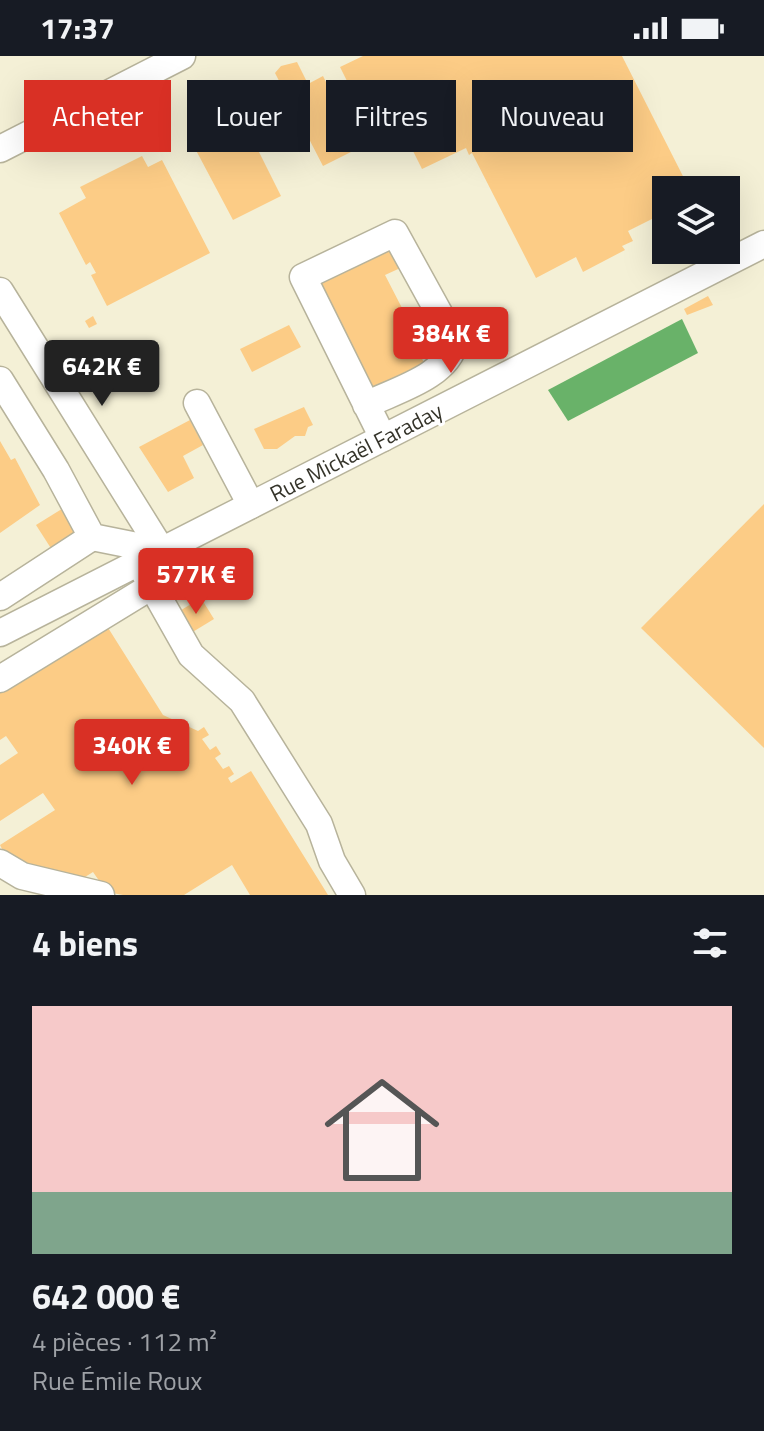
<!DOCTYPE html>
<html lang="fr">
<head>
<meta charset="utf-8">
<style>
  :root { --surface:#171b24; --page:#242831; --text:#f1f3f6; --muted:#9ea1a6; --accent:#d93025 }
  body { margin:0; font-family:"Titillium Web",sans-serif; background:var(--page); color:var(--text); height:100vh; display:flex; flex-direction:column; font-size:30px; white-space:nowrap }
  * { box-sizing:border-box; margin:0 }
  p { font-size:26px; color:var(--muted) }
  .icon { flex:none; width:44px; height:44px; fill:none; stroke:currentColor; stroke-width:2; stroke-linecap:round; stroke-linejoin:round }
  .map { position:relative; height:839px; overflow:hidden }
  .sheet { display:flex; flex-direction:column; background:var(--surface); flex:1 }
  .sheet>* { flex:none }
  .guide { position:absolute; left:24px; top:24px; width:716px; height:72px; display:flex; gap:16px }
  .fabs { position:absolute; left:652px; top:120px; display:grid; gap:16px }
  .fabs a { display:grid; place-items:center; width:88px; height:88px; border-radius:0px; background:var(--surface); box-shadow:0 8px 32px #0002; font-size:40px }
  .price { position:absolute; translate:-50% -68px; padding:0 18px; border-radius:8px; background:var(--accent); color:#fff; font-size:26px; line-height:52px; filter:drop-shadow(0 2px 4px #0008) }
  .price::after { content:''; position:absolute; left:50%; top:48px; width:24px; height:18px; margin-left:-12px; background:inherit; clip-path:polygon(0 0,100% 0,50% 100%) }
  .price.on { background:#222; color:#fff }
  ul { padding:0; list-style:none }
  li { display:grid; align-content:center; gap:16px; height:424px; padding:0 32px }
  li span { display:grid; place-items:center; height:248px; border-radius:0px; color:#555 }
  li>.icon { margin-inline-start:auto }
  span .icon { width:144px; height:144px; fill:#fffc; stroke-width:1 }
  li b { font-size:34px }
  h2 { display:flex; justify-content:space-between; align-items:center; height:96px; padding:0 32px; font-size:34px }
  .tag { padding:0 28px; border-radius:0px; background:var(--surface); box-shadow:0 8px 32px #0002; font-size:28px; line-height:72px }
  .tag.on { background:var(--accent); color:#fff }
  .status { display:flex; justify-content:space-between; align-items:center; height:56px; padding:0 40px; background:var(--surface); direction:ltr }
  .status svg { height:22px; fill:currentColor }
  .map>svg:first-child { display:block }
  .water { fill:#69b269 }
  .building { fill:#fccc86 }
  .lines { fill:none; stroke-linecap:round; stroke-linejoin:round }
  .minor-casing { stroke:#b7b39b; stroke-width:29 }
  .minor { stroke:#fff; stroke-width:26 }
  .labels { text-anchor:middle; stroke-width:6; stroke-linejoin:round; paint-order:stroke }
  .street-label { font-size:22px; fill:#35342a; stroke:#fff }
</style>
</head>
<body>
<div class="status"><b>17:37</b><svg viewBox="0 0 49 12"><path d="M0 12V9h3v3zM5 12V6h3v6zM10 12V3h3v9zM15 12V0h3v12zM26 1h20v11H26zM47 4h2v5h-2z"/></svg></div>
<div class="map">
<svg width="764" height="839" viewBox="0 0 764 839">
  <rect width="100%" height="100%" fill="#f4f0d6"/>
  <polygon class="water" points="682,263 698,297 568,365 548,334"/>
  <g class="building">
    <polygon points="363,0 622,0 690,134 666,134 666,156 628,175 633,185 622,190 625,194 583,216 576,201 536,222 472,97 469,99 466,92 422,113 404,77 379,89 340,11"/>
    <polygon points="297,6 308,28 323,20 359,92 323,110 275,17 281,10"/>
    <polygon points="230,61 232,67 242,62 281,140 233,164 190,83"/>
    <polygon points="142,100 148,111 162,104 210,197 107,250 91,219 96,217 90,206 86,209 59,157 86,142 80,131"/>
    <polygon points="394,184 407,209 385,219 419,285 415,287 424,307 406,317 407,321 372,333 312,228"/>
    <polygon points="708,240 713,249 687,259 684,253"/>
    <polygon points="93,260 97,268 89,272 85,265"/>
    <polygon points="289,269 301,291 252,316 240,293"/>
    <polygon points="304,351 313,369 308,371 305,380 295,380 277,393 264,393 254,373"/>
    <polygon points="190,364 203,389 183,400 194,422 168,436 139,391"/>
    <polygon points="0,385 11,404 15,402 40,449 0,477"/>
    <polygon points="764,448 764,692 641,572"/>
    <polygon points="65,451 83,480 54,497 36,469"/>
    <polygon points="201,542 214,563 191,577 178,556"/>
    <polygon points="105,567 163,659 198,675 204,671 209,679 202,683 210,694 216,690 221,698 215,702 223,713 229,710 234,718 228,722 231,727 251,715 328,839 250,839 232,809 184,839 123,839 107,836 93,816 77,826 9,807 0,789 55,754 43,737 0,765 0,709 18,697 6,680 0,684 0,633"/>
  </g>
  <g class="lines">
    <g class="minor-casing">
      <g id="minor">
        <polyline points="0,93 182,0"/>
        <polyline points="0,235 162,495"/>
        <polyline points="0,324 56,414 92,481 162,495"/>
        <polyline points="197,347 251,449"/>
        <path d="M366,349c30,-15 81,-28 89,-63l-60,-109 -92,44 80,161"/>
        <polyline points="139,507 191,599 242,645 319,768 332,805 352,839"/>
        <polyline points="0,541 92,481"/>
        <polyline points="0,577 764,188"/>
        <polyline points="0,623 152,530"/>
        <polyline points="0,807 22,820 101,839"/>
      </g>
    </g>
    <use href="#minor" class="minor"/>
  </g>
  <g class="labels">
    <g class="street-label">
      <text transform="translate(356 396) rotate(-27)" y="8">Rue Mickaël Faraday</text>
    </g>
  </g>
</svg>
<div class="fabs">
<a><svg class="icon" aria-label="layers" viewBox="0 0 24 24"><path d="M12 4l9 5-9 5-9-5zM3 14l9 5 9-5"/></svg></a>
</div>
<b class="price" style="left:451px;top:319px">384K €</b>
<b class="price on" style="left:102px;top:352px">642K €</b>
<b class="price" style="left:196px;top:560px">577K €</b>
<b class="price" style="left:132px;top:731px">340K €</b>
<div class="guide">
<a class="tag on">Acheter</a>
<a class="tag">Louer</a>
<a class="tag">Filtres</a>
<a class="tag">Nouveau</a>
</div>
</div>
<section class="sheet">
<h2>4 biens<svg class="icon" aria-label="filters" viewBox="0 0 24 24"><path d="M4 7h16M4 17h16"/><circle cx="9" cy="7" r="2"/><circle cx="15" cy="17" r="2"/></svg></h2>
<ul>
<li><span style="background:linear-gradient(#f6c9c9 75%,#7fa58c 0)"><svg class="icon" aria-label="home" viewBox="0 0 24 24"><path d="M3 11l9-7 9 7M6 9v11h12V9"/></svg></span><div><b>642 000 €</b><p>4 pièces · 112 m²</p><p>Rue Émile Roux</p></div></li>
</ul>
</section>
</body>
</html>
